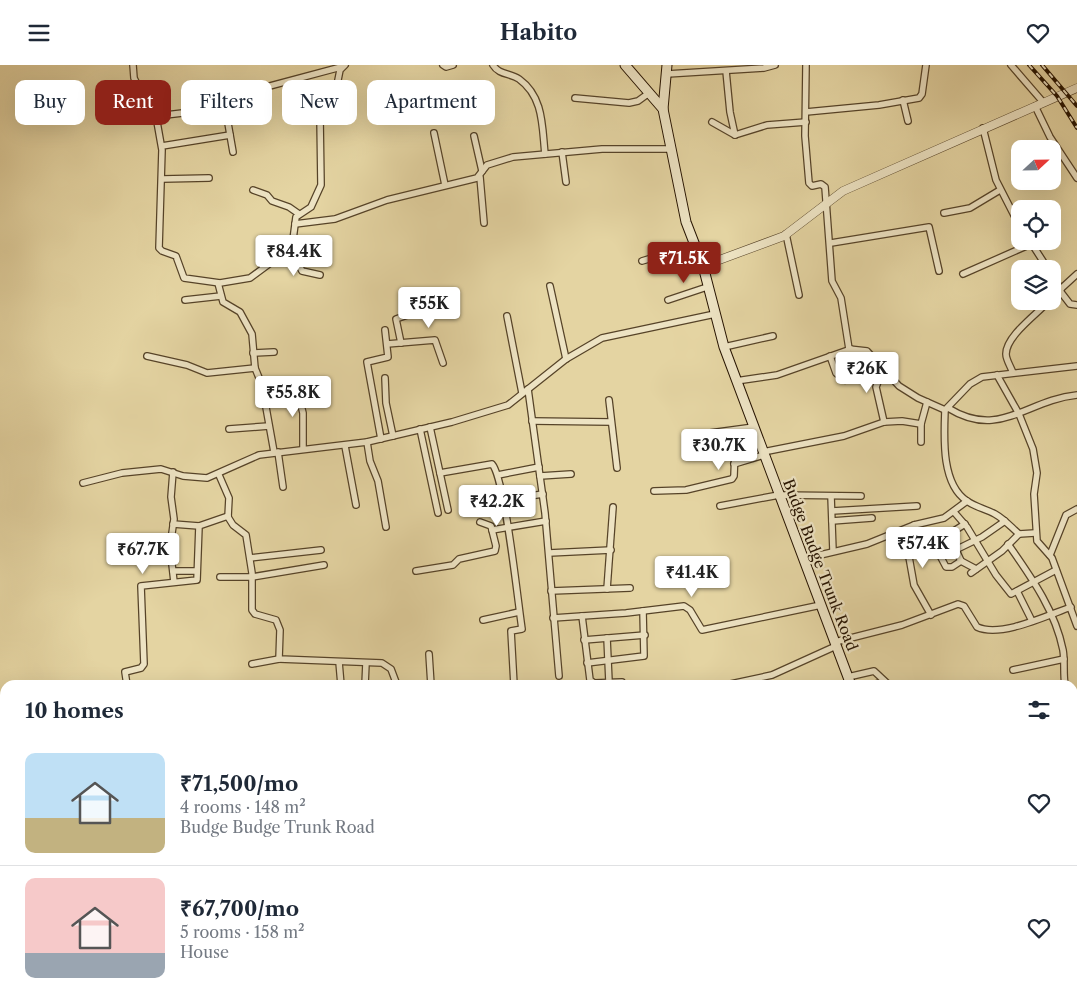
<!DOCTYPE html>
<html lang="en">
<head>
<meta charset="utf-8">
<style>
  :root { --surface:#fff; --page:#f6f6f7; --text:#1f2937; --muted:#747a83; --line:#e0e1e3; --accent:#8f2418 }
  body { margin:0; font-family:"Libre Caslon Text",serif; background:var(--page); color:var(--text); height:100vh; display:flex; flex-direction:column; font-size:19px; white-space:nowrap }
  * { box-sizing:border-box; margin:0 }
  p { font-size:16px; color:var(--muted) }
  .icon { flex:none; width:28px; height:28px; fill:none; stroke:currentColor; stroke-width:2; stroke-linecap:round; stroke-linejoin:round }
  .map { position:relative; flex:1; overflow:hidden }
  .panel { position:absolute; left:0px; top:615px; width:1078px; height:321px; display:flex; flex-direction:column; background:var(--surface); border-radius:15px 15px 0 0; box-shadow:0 5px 20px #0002 }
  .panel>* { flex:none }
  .hud { position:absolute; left:15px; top:15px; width:500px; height:45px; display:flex; gap:10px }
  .needle { width:32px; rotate:68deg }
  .controls { position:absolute; left:1011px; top:75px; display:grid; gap:10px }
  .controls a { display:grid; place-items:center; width:50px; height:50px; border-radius:10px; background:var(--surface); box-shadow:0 5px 20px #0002; font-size:25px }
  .price { position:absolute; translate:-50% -42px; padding:0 11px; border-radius:5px; background:#fff; color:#222; font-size:16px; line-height:32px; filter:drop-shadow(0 1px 2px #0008) }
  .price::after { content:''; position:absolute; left:50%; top:30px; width:15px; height:11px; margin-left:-8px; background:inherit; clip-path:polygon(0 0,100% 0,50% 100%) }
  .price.current { background:var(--accent); color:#fff }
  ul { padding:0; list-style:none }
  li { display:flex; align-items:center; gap:15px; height:125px; padding:0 25px }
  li+li { border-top:1px solid var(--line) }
  li span { display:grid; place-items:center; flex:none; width:140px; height:100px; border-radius:10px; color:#555 }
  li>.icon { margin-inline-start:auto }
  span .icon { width:60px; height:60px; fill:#fffc; stroke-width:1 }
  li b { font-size:21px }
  h2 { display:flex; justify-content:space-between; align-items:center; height:60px; padding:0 25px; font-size:21px }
  .pill { padding:0 18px; border-radius:10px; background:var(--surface); box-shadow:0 5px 20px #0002; font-size:18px; line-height:45px }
  .pill.current { background:var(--accent); color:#fff }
  header { display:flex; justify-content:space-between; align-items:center; height:65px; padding:0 25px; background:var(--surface); font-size:22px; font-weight:800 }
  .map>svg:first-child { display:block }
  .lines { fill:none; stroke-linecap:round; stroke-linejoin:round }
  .minor-casing { stroke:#564328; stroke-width:8 }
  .tertiary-casing { stroke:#564328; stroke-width:9 }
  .secondary-casing { stroke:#261300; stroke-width:11 }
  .minor { stroke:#ede3c3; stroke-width:5.5 }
  .tertiary { stroke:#ede3c3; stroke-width:8 }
  .secondary { stroke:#ede3c3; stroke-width:9 }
  .rail-casing { stroke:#261300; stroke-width:4 }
  .rail { stroke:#ede3c3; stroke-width:2; stroke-dasharray:5.5; stroke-linecap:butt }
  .labels { text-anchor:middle; stroke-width:4.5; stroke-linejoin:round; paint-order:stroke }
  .street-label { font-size:15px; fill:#261300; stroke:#ede3c3 }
</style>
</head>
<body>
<header><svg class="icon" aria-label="menu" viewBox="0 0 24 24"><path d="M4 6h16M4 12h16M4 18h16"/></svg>Habito<svg class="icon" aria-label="heart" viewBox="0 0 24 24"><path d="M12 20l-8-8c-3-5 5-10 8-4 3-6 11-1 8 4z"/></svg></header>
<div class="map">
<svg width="1077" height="936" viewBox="0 0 1077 936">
  <rect width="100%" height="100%" fill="#e4d4a2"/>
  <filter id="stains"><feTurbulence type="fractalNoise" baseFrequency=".004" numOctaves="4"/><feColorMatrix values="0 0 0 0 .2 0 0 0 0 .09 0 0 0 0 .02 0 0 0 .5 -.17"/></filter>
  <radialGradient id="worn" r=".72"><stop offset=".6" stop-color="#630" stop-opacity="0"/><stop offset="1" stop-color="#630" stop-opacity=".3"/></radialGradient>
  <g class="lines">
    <g class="minor-casing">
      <g id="minor">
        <polyline points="133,0 134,13 137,19 151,23 162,85 159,183 162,186 176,191 184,213 220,218 250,213 292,182 296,152 311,142 321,120 320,52 331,35 337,20 340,5 345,0"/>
        <polyline points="443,0 446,2 453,0"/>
        <path d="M493,0c6,10 17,8 26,14 25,18 23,48 26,75"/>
        <polyline points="806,0 805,71 809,118 812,121 821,119 825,122 832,216 841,233 849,284 867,286 899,321 918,333 945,345 970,319 982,312 1077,301"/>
        <polyline points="1011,0 1043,37"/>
        <polyline points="726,6 730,47 735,70"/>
        <polyline points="667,9 764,3 775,0"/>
        <polyline points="575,33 629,38 638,36 649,28"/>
        <polyline points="903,35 908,56"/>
        <polyline points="210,37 341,2"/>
        <polyline points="225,41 233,87"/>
        <polyline points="1035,41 1050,72 1077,113"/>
        <polyline points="806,47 879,40 919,33 922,29 926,0"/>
        <polyline points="157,51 225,43"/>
        <polyline points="712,57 735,70 767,60 806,57"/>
        <polyline points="983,63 996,115 1020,162"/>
        <polyline points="434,68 445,120"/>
        <polyline points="474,71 482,106"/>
        <polyline points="162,81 230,70"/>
        <polyline points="562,87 566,117"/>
        <polyline points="480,112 484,158"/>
        <polyline points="162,114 209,113"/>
        <polyline points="253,125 267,130 272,136 289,142 299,149"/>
        <polyline points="944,148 970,143 1000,125"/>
        <polyline points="295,159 335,154 387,135 477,113 487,100 513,92 602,84 672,84"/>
        <polyline points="1052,164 1055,162"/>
        <polyline points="786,169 799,230"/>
        <polyline points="1030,176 1048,204"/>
        <polyline points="831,178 929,162 939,206"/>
        <polyline points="291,184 302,206 320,210"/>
        <polyline points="642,196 695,180"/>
        <polyline points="963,209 1031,179"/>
        <polyline points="1052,211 1061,224"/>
        <polyline points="218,218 223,237 240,247 252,269 255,303 262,320 274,387"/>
        <polyline points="550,221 566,294"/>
        <polyline points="1060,226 1070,239 1077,240"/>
        <polyline points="1052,232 1077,209"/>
        <polyline points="185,235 221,231"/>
        <polyline points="668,235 707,222"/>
        <polyline points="507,251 522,328"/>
        <polyline points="401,278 396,254 416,247"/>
        <polyline points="387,279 435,275 443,298"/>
        <polyline points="724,282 773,271"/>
        <polyline points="253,288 274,287"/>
        <polyline points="147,291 187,300 207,308 255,303"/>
        <polyline points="830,291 836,308 845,315"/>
        <polyline points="883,303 876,322 884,357"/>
        <path d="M1013,308c-2,-6 -7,-13 -7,-19 0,-18 31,-40 43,-53"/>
        <polyline points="997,310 1019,349 1033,384 1037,408 1034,429 1037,476 1052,493 1077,561"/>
        <polyline points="385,313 386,338 393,371"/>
        <polyline points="736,316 777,310 851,284"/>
        <polyline points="296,321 303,348 303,384"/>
        <polyline points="528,324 545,448 559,611"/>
        <polyline points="609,335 617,403"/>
        <path d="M948,343c52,32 78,-8 129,-13"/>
        <path d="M945,345c-1,27 -4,74 22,91 8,6 19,8 28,13 9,5 16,13 24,20l16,-1"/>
        <polyline points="532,356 611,357"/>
        <polyline points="430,362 448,445"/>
        <polyline points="229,364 269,361"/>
        <polyline points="420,364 438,448"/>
        <polyline points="688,371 754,362"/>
        <polyline points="381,374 367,297 388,292 385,265"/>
        <polyline points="367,377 370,396 378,416 386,462"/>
        <polyline points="921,377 921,359 927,337"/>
        <polyline points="345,381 356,440"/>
        <polyline points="278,387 283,422"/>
        <polyline points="763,387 844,371 884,357 902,356 921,359"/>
        <polyline points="734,399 764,390"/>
        <polyline points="173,407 171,432 174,454 170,482 174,517"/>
        <path d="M440,408l52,-9c13,14 26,139 30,165l-11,2 3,54"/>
        <polyline points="219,410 229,433 228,452 233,460 246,470 252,508 252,545 255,549 276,555 280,565 279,594 382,598 391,604 397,620"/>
        <polyline points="498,410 539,402"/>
        <polyline points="540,411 571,409"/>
        <polyline points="83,418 122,408 161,404 183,411 207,413 259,390 367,377 452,357 508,340 566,294 602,273 715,249"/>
        <polyline points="654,426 686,425 732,414 734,411 735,385 741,380 759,378"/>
        <polyline points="831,431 833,486"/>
        <polyline points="503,435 543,429"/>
        <polyline points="720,441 779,430 861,431"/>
        <polyline points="832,446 917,441"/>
        <polyline points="954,447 967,462 996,510 1011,529 1056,505"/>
        <polyline points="832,456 872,453"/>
        <polyline points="173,459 199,461"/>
        <polyline points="914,460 921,478 936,483 946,502 952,502 961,496"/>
        <polyline points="492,465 546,456"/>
        <polyline points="893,468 899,486 909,492 914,520 931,550"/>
        <path d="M1008,479c23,33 47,66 55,106 2,12 0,23 2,35"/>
        <polyline points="933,481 938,476 965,459"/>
        <polyline points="956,485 961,496 976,504"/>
        <polyline points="549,488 611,485"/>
        <polyline points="1050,490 1066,450 1077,444"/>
        <polyline points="941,492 982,472 1005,456"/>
        <polyline points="250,493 321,485"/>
        <polyline points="803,494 867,479 914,460 944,453 967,436"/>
        <polyline points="173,506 197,506"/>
        <polyline points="416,506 453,500 459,494 495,486 496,481 491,461 480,457"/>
        <polyline points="971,508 1002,486 1019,469"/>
        <polyline points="220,512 252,512 324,500"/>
        <polyline points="607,524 613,442"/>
        <polyline points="551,526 630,523"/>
        <polyline points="1017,526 1032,556"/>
        <polyline points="582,551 590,615 594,618 622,617"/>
        <polyline points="553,553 626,548 684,541 690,545 702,565 821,540"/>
        <polyline points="483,555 519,547"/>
        <polyline points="607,573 609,617"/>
        <polyline points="584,575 645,570"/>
        <path d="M835,577l67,-17 56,-21 6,2 13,21c24,11 71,-12 94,-20"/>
        <polyline points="429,589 431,620"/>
        <polyline points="339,597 341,620"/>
        <polyline points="587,598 644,591 643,546"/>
        <polyline points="252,599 279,594"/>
        <polyline points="1013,605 1064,594"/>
        <polyline points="848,612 874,606 889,620"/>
        <polyline points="127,620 125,607 141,603 144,599 141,521 197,515 199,461 228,451"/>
        <polyline points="365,620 366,598"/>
        <polyline points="726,620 772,610 836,581"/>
        <polyline points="873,620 884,616"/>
        <polyline points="1072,635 1077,634"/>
        <polyline points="1072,652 1073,675"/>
        <polyline points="1072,716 1077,715"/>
        <polyline points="1072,736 1077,735"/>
        <polyline points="1072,749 1077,748"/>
        <polyline points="1072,811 1077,810"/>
        <polyline points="148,931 151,936"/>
        <polyline points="336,931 337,936"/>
        <polyline points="714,931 714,936"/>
        <polyline points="912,931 914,936"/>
        <polyline points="56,934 79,931"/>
        <polyline points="255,936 272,931"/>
        <polyline points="404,936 405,931"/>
        <polyline points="792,936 796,931"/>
        <polyline points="855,936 858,931"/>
      </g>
    </g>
    <g class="tertiary-casing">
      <polyline id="tertiary" points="703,201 784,171 843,126 1077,23"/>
    </g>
    <g class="secondary-casing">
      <g id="secondary">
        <polyline points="625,0 663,44 686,157 703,201 724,282 851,620"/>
        <polyline points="663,44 667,0"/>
        <polyline points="1023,931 1026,936"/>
      </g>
    </g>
    <use href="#minor" class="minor"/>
    <use href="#tertiary" class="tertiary"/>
    <use href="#secondary" class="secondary"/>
    <g class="rail-casing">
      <g id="rail">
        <polyline points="1029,0 1057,31 1077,63"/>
        <polyline points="1042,0 1077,41"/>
      </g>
    </g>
    <use href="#rail" class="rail"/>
  </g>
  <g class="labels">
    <g class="street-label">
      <text transform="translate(820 500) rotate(69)" y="5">Budge Budge Trunk Road</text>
    </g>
  </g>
  <rect width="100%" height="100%" filter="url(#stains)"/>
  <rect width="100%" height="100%" fill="url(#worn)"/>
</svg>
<div class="controls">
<a><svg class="needle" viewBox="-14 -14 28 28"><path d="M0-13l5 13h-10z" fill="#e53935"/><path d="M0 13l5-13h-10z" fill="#747a83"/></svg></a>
<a><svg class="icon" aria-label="locate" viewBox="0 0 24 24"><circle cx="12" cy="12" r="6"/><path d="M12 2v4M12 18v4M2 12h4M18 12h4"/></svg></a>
<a><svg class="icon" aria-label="layers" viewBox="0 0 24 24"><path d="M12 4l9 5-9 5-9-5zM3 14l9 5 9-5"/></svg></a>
</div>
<b class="price" style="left:294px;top:212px">₹84.4K</b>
<b class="price current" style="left:684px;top:219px">₹71.5K</b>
<b class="price" style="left:429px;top:264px">₹55K</b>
<b class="price" style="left:867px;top:329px">₹26K</b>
<b class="price" style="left:293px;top:353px">₹55.8K</b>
<b class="price" style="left:719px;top:406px">₹30.7K</b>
<b class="price" style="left:497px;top:462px">₹42.2K</b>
<b class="price" style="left:923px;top:504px">₹57.4K</b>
<b class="price" style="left:143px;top:510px">₹67.7K</b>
<b class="price" style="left:692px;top:533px">₹41.4K</b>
<div class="hud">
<a class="pill">Buy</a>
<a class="pill current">Rent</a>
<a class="pill">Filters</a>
<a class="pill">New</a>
<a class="pill">Apartment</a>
</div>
<section class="panel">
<h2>10 homes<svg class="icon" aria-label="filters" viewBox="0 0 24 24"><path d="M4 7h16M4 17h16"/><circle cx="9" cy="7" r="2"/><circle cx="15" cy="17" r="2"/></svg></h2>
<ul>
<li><span style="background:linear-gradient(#bfe0f5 65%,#c2b280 0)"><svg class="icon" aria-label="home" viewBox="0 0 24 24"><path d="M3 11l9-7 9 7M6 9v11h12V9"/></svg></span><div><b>₹71,500/mo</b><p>4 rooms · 148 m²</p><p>Budge Budge Trunk Road</p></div><svg class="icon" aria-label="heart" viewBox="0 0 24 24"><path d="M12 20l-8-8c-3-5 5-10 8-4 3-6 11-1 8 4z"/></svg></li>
<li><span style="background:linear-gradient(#f6c9c9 75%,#9aa5b1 0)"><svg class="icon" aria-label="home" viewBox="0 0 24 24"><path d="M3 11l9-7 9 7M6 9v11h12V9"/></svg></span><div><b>₹67,700/mo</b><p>5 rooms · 158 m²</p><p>House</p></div><svg class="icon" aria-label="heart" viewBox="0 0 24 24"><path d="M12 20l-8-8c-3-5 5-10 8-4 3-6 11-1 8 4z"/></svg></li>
</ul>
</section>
</div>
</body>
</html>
